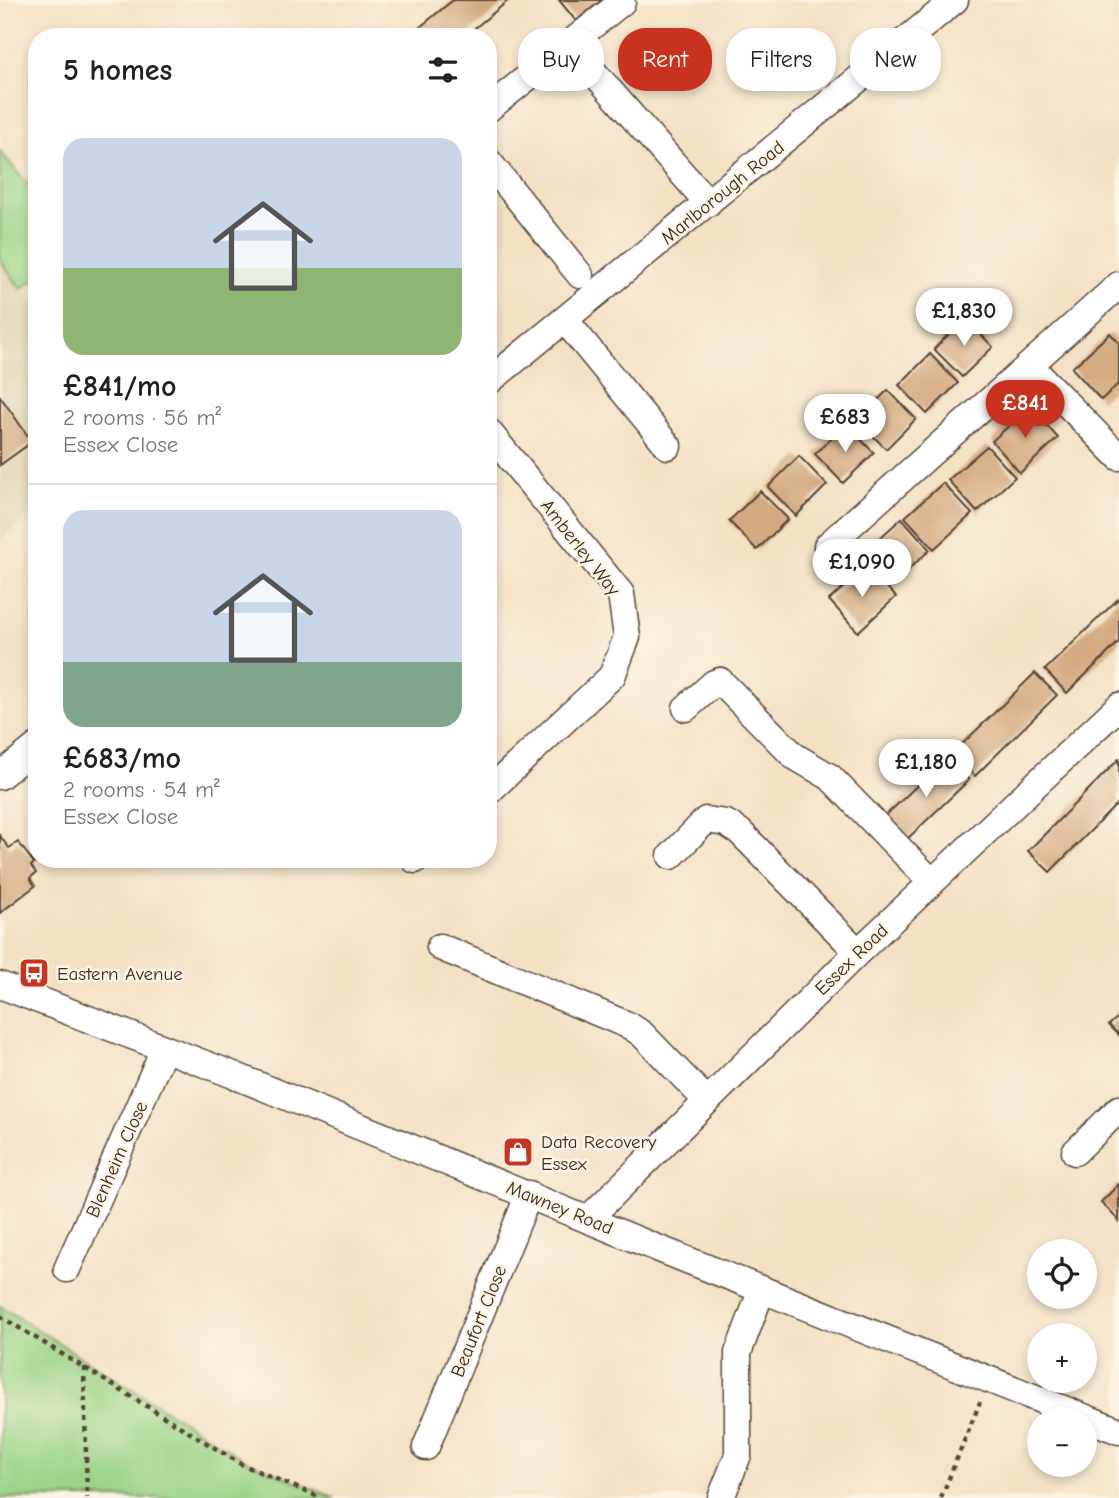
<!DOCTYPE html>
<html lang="en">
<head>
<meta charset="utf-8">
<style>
  :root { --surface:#fff; --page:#f2f2f2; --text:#202124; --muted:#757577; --line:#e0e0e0; --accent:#c8321e }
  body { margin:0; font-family:"Comic Neue",sans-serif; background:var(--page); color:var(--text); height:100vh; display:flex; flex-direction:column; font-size:26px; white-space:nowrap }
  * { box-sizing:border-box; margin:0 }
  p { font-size:23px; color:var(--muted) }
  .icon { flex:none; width:38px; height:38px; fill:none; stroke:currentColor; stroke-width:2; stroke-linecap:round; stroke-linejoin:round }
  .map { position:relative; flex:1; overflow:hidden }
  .sheet { position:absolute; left:28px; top:28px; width:469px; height:840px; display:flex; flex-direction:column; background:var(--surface); border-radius:28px; box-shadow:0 4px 10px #0003 }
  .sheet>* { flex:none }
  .hud { position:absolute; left:518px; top:28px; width:495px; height:63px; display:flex; gap:14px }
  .buttons { position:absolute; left:1027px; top:1239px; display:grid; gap:14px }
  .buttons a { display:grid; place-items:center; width:70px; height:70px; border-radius:50%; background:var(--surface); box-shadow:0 4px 10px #0003; font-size:35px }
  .price { position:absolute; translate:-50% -60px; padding:0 16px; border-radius:24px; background:#fff; color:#222; font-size:23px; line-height:46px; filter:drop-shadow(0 2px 4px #0008) }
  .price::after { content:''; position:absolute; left:50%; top:42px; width:21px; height:16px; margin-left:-10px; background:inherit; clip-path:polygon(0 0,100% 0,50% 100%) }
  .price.active { background:var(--accent); color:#fff }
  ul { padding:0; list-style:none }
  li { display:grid; align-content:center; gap:14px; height:371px; padding:0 35px }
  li+li { border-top:2px solid var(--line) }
  li span { display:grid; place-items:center; height:217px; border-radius:21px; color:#555 }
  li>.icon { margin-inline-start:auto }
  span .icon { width:126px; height:126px; fill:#fffc; stroke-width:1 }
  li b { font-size:30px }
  h2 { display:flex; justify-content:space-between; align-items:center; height:84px; padding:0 35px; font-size:30px }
  .pill { padding:0 24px; border-radius:28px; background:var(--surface); box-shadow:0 4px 10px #0003; font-size:24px; line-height:63px }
  .pill.active { background:var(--accent); color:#fff }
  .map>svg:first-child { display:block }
  .built { fill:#e0d3b4 }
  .green { fill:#9bd487; stroke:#6b7f52; stroke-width:2 }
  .building { fill:#d4aa80 }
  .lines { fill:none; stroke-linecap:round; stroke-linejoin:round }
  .minor-casing { stroke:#574537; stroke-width:29 }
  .path { stroke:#574537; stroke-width:4.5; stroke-dasharray:5 5; stroke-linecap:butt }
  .minor { stroke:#fff; stroke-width:26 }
  .labels { text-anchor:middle; stroke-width:5; stroke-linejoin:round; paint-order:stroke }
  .street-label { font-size:19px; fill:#3b2a1e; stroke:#fcf5e5 }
  .poi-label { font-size:19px; fill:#3b2a1e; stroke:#fcf5e5; text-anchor:start }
</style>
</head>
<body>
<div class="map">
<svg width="1119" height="1498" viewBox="0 0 1119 1498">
  <rect width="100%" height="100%" fill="#fcf5e5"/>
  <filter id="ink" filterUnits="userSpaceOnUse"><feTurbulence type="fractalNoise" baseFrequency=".0143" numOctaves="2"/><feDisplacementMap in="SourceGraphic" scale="14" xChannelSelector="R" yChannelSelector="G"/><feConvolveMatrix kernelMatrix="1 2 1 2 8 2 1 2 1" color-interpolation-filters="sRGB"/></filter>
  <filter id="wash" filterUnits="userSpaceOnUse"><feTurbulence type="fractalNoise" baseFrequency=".00686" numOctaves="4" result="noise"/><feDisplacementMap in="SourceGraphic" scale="28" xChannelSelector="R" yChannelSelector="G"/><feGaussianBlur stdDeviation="1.57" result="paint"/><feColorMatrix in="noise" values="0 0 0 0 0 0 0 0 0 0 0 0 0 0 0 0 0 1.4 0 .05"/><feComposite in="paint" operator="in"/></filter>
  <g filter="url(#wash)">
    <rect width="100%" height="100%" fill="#f3e1c4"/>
    <polygon class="built" points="0,260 37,308 37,509 0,540"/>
    <g class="green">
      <polygon points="0,151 37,196 37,278 21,289 0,260"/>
      <polygon points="0,1306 245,1460 335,1498 0,1498"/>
    </g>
    <g id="blocks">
      <g class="building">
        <polygon points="453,0 509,0 464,37 408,37"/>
        <polygon points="559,0 602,0 576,21"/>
        <polygon points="965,318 993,347 962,377 934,349"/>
        <polygon points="1110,333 1119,343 1119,383 1101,400 1072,368"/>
        <polygon points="930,354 958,383 927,414 899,385"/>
        <polygon points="888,390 916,419 886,449 857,420"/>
        <polygon points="0,396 32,442 0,465"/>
        <polygon points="1030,407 1058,438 1020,473 992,441"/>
        <polygon points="846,424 874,453 843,483 815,454"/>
        <polygon points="987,446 1015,477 977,512 948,480"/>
        <polygon points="799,456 827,485 796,516 768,487"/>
        <polygon points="943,483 972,514 934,549 905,517"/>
        <polygon points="760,491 788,519 757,550 729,521"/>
        <polygon points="902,518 930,550 892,584 863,553"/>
        <polygon points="867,566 896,597 858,632 829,600"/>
        <polygon points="1119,598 1119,642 1067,693 1045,670"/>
        <polygon points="1035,673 1057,695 975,776 953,753"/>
        <polygon points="947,757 969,780 905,841 883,818"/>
        <polygon points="1119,759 1119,802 1050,872 1028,851"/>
        <polygon points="0,836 9,848 18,842 34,863 31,866 36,873 30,878 35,886 0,913"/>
        <polygon points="1119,1016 1119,1035 1109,1025"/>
        <polygon points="1119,1184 1119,1221 1101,1202"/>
      </g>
    </g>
  </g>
  <g filter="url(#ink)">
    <use href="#blocks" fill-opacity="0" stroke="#574537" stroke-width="2"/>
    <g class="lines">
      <g class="minor-casing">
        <g id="minor">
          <polyline points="569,44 708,203"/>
          <polyline points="488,109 622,2"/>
          <polyline points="488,161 580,275"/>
          <polyline points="565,320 668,446"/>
          <polyline points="1030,366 1119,457"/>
          <polyline points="488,382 955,0"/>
          <polyline points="488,431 621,594 627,637 612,676 488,792"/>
          <polyline points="827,546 1119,285"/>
          <polyline points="686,708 714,683 720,681 794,756 830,777 932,882"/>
          <polyline points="0,776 37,746"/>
          <polyline points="671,856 706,820 726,823 740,832 858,952"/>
          <polyline points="415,860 416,859"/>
          <polyline points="440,947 630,1026 642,1034 707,1101"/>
          <polyline points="0,985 231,1074 662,1250 1119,1431"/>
          <polyline points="1075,1152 1119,1109"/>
          <polyline points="589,1218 858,952 1119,706"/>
          <polyline points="67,1269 164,1049"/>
          <polyline points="426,1447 529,1194"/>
          <polyline points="721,1498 738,1455 738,1353 762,1289"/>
        </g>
      </g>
      <g class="path">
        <polyline points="0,1316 241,1464 321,1498"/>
        <polyline points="84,1367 87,1498"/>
        <polyline points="941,1498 980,1402"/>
      </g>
      <use href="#minor" class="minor"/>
    </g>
  </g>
  <defs>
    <g id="bus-square" transform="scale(1.575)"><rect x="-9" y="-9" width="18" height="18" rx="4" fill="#c8321e" stroke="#fcf5e5"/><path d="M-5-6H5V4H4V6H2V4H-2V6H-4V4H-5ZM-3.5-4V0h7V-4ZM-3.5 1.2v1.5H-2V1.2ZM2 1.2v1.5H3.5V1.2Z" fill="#fff"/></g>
    <g id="shop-square" transform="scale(1.575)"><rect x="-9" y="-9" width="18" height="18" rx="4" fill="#c8321e" stroke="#fcf5e5"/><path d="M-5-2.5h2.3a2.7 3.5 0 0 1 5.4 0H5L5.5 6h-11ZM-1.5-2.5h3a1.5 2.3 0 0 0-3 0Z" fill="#fff"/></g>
  </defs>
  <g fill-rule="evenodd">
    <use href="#bus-square" x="34" y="973"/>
    <use href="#shop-square" x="518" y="1152"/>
  </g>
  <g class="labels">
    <g class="street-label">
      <text transform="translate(722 192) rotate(-39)" y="7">Marlborough Road</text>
      <text transform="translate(581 547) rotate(52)" y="7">Amberley Way</text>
      <text transform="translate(851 959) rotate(-44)" y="7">Essex Road</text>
      <text transform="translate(116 1159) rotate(-66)" y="7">Blenheim Close</text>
      <text transform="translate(560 1207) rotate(22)" y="7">Mawney Road</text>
      <text transform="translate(478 1321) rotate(-68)" y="7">Beaufort Close</text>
    </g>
    <g class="poi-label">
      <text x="57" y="980">Eastern Avenue</text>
      <text x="541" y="1148">Data Recovery<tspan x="541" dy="22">Essex</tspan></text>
    </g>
  </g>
</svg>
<div class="buttons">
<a><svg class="icon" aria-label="locate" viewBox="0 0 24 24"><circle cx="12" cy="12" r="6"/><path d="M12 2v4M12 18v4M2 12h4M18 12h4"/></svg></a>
<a>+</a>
<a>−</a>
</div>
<b class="price" style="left:964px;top:348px">£1,830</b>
<b class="price active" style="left:1025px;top:440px">£841</b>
<b class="price" style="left:845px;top:454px">£683</b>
<b class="price" style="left:862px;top:599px">£1,090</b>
<b class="price" style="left:926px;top:799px">£1,180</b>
<div class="hud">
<a class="pill">Buy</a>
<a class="pill active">Rent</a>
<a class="pill">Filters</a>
<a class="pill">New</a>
</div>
<section class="sheet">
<h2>5 homes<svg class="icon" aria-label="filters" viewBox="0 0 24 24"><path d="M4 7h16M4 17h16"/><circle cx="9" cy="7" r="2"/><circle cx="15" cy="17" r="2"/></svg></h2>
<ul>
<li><span style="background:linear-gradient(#c9d6e8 60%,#8fb573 0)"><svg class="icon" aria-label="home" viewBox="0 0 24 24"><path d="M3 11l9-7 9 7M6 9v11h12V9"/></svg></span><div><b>£841/mo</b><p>2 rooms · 56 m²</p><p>Essex Close</p></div></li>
<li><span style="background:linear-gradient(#c9d6e8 70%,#7fa58c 0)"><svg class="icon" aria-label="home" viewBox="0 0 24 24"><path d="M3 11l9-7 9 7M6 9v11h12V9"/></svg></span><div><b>£683/mo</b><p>2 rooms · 54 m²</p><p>Essex Close</p></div></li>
</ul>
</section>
</div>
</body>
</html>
